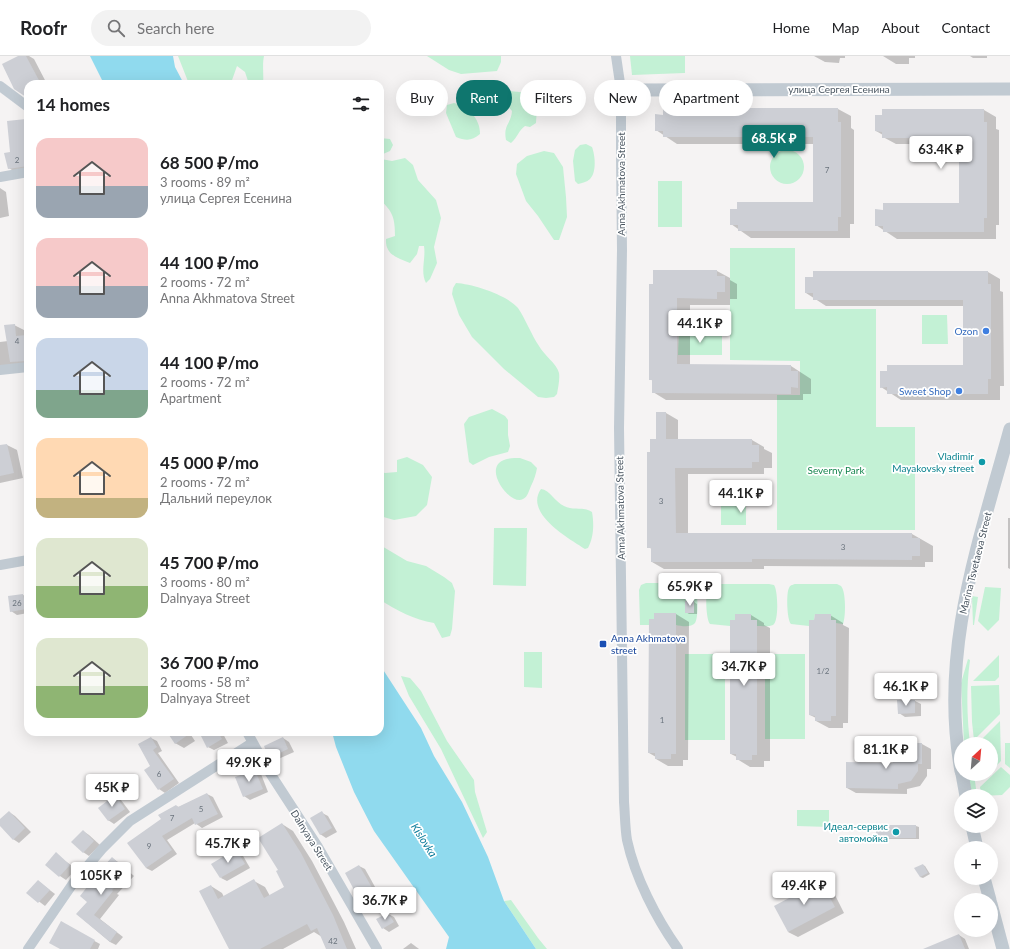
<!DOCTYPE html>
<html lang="en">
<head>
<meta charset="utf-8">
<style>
  :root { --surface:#fff; --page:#f2f2f2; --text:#202124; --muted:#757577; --line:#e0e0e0; --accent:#0f766e }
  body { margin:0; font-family:Lato,sans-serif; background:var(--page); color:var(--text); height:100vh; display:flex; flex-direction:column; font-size:15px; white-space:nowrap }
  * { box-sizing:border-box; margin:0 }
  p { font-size:13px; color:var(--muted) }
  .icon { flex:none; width:22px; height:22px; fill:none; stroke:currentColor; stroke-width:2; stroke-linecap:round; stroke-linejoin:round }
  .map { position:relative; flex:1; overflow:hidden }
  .details { position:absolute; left:24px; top:24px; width:360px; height:656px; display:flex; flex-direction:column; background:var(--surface); border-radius:12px; box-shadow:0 4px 16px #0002 }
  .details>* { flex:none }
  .banner { position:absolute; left:396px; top:24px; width:380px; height:36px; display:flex; gap:8px }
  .needle { width:26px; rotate:26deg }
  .controls { position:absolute; left:954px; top:681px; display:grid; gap:8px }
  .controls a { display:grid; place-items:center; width:44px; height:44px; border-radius:50%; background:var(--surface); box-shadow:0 4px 16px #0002; font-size:20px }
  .price { position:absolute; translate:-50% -34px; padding:0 9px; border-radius:4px; background:#fff; color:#222; font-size:13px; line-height:26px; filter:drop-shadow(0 1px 2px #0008) }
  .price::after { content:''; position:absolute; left:50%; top:24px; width:12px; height:9px; margin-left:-6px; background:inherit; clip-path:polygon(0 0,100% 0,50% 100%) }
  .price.current { background:var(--accent); color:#fff }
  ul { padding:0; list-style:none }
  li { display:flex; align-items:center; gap:12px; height:100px; padding:0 12px }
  li span { display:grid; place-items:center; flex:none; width:112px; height:80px; border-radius:12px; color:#555 }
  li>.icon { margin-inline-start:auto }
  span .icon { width:48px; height:48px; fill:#fffc; stroke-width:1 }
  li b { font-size:17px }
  h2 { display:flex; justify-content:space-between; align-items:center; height:48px; padding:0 12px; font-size:17px }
  .chip { padding:0 14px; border-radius:18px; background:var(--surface); box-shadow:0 4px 16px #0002; font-size:14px; line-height:36px }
  .chip.current { background:var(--accent); color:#fff }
  header { display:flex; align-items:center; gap:24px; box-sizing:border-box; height:56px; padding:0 20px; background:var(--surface); border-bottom:1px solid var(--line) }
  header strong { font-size:19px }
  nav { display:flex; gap:22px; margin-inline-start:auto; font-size:14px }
  .search { width:280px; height:36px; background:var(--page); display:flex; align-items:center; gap:10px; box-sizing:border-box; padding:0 14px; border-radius:22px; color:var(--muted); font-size:15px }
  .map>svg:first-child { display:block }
  .green { fill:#c3f1d5 }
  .water { fill:#90daee }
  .shadow { fill:#0003 }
  .building { fill:#cdcfd5 }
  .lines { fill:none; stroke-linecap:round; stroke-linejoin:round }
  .minor { stroke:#c1cad2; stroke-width:10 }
  .tertiary { stroke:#c1cad2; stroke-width:13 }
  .shop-dot { fill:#3f7fe0; stroke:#fff; stroke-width:1.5 }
  .culture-dot { fill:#0f9aa8; stroke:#fff; stroke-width:1.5 }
  .transit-dot { fill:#1a4fb4; stroke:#fff; stroke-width:1.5 }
  .labels { text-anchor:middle; stroke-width:3.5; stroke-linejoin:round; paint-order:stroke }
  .number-label { font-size:8px; fill:#6b747e }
  .street-label { font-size:10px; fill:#4a5661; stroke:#fff }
  .shop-label { font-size:10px; fill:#366cbe; stroke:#fff; text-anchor:end }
  .culture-label { font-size:10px; fill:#0d838f; stroke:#fff; text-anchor:end }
  .park-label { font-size:10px; fill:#17864f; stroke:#fff }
  .transit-label { font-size:10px; fill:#164399; stroke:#fff; text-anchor:start }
  .water-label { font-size:11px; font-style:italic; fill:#0c7c9b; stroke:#fff }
</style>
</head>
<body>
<header>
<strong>Roofr</strong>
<div class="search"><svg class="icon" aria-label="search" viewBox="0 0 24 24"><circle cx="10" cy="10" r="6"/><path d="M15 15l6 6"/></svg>Search here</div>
<nav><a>Home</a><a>Map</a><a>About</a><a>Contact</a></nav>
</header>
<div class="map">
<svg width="1010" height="893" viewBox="0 0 1010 893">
  <rect width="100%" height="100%" fill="#f5f3f3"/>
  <g class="green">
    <path d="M178,0h86c-2,10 0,18 -1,28h-14l-4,-12 -8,-6 -6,17 -42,1z"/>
    <polygon points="427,0 501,0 501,6 497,15 461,18 449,14"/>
    <polygon points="630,0 685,0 685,17 632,19"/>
    <path d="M510,35c29,3 28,4 26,32l-6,4 -5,-1c-7,5 -7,11 -14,17l-5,-3c-3,-15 5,-16 6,-29l-7,-8 -1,-7z"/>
    <path d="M454,47c14,4 26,15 26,31 -8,7 -14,7 -24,3l-10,-24 1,-8z"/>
    <path d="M380,82l10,1 3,6 -3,6 -7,3 -2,5 11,2 13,-3 8,7 5,15 18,20 5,18 -7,29 3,16 -7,16 -4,4c-6,-12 0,-24 -2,-37h-5l-2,8 -7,9c-12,-5 -25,-8 -24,-24l9,-3c0,-17 -2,-25 -15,-36z"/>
    <path d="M586,88l6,3c3,8 5,25 -2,32 -3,3 -8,4 -12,5l-3,-3 -2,-20 2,-11 5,-5z"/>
    <circle cx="787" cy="111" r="17"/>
    <polygon points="544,95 554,97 563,111 566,141 567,161 559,184 554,184 538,160 526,145 516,118 517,108 527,100"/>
    <rect x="658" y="125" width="24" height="46"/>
    <polygon points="730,192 795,192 795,253 876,253 876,371 915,371 915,474 777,474 777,339 800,339 800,305 730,304"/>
    <path d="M456,227c17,1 51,12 62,25 8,12 13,26 21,38 4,8 18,18 20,27 1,6 -1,15 -2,21l-3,3 -8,1 -8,-1 -34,-28 -32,-32 -13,-22 -7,-21 1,-6z"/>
    <polygon points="922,259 947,259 948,288 922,288"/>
    <polygon points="679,274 722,274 722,299 678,299"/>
    <polygon points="492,353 505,360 508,364 508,379 510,390 508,396 489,401 473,409 469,406 464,368 469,361"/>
    <polygon points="407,401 423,409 432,421 427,449 416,460 394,464 380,460 380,415 385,417 397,416 397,404"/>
    <path d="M520,402l11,4 6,6c-1,6 -3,12 -6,18 -2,4 -3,11 -8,13 -11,7 -36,-24 -24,-36 5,-5 15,-5 21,-5z"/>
    <rect x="721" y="425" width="25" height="44"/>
    <path d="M541,433c9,1 14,13 23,17 9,5 19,0 28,6 2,11 2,25 -4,36l-3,1c-17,-11 -61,-36 -44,-60z"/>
    <polygon points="494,472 527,472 526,530 493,529"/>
    <path d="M380,489l27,16 19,5 18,11 8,6 3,8 -3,38 -2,7 -8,2 -8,-15c-20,-3 -37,-13 -54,-23z"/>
    <path d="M646,527h43l5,2c4,4 5,33 1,38 -4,5 -14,3 -19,2v-6h-27v6h-9l-1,-35 2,-5z"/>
    <path d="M713,528h56l5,1c4,5 5,36 -1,40 -4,2 -11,1 -16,1v-6h-6v-6h-15l-1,6h-5v6l-20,-2c-4,-4 -5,-31 -2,-36 1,-3 3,-3 5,-4z"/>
    <path d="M795,528h42l4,2c5,5 5,31 2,38l-7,-1v-3h-5l-1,-6h-15l-1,6h-5v6l-18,-2c-4,-4 -5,-31 -2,-36 1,-3 3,-3 6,-4z"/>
    <polygon points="985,531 1001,532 999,564 988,575 978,565"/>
    <polygon points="972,540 978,541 974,569 973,569"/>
    <polygon points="524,596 542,596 542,632 524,631"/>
    <rect x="685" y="598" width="40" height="86"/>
    <rect x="765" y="598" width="40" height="85"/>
    <polygon points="999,599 999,621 995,625 973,625"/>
    <path d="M968,603l2,1c-4,28 -3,56 0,84h-6l-3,-61z"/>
    <polygon points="401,620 410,622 421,635 447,685 474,724 475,736 487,776 483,782 441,693 409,640"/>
    <polygon points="999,629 1000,658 974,684 972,666 971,630"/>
    <polygon points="1000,665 1001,705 991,715 991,688 977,688"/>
    <polygon points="1005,687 1010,687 1010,712 1005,708"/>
    <polygon points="1001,711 1010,719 1010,731 1002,739 981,740 980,731"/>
    <polygon points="968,718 974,718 977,740 975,740 971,734"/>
    <polygon points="797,754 829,754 829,771 797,770"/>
    <polygon points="511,844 538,882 547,893 536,893 504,845"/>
  </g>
  <g class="water">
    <polygon points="90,0 173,0 175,11 184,28 104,28"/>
    <polygon points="380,609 421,672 434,700 462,746 488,801 504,845 536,893 446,893 449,881 374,775 354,736 336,691 332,676 380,676"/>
  </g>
  <g class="shadow">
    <polygon points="20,0 29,0 34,3 47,28 28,28 28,41 15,32"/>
    <polygon points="814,0 845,0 845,2 840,2 839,7 825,6"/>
    <polygon points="883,0 915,0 915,2 909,2 909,8 896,8"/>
    <polygon points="970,0 987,0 987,2 973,2"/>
    <polygon points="838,53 851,60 851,72 854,74 854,168 850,168 850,182 751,182 731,168 814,147 814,88 677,88 656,74"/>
    <polygon points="984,54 996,61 996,73 999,74 999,169 996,169 996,183 897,183 876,169 884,155 960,148 960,88 896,88 883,81 883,79 876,75"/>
    <polygon points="26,64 28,65 28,114 15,116 9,112 12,97"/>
    <polygon points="0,132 6,136 9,160 0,162"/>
    <polygon points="24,132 28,132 28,151 27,150"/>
    <polygon points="654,214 717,215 730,222 730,224 737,228 737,243 730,243 730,249 690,249 690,309 791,310 811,323 811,338 803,338 803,344 666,344 653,336 653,325 650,323"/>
    <polygon points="988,216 1000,223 1000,235 1003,236 1004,330 1000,330 1000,344 901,344 881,331 964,310 964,250 826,250 806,237"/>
    <polygon points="14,269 24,274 25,280 28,281 28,311 0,314 0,286 8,285"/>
    <polygon points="666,357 678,364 678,384 752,384 764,391 764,393 772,397 772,412 764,412 764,418 688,418 688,478 912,478 933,490 933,506 925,506 925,511 764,510 764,513 664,513 652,506 652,493 648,491 652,397"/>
    <polygon points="7,389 17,394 23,422 0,427 0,390"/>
    <polygon points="1008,462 1010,462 1010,513 1008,512"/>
    <polygon points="23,539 28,542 28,557 17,559 11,555"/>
    <polygon points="686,546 694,546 697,548 697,558 689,558 686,556"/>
    <polygon points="676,558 689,566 688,704 683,704 683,710 668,710 656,703 656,701 649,697 655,564"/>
    <polygon points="736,559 751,559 764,567 764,569 770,572 770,705 764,705 764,711 750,711 737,703 737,701 731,698"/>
    <polygon points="830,559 843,567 843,569 849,572 848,667 843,667 843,672 829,672 816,665 816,662 810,659 815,565"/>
    <polygon points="915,645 921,648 921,660 905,661 899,657"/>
    <polygon points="168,676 189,676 195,685 184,692 175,687"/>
    <polygon points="200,676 222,676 228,687 214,694 208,691"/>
    <polygon points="151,682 157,685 162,695 158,697 179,727 165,737 159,733 151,710"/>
    <polygon points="283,682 289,686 294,696 276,704 270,701"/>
    <polygon points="922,688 931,693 931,713 927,713 927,720 920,730 907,733 907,738 856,737 847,732 893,708"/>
    <polygon points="255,715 261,718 268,736 250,744 244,740"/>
    <polygon points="207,738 213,741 223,761 202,772 195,767 167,784 177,798 152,815 146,812 162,763 176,750 179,751"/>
    <polygon points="115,741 121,744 130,756 114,768 108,764"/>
    <polygon points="9,756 15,760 31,776 19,787 13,783 0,769 0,764"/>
    <polygon points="322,757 328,760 337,776 326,782 320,778"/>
    <polygon points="282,768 293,775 312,805 344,866 356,893 327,893 322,881 314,876 283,893 231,893 211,830 222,837 224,841 254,825 265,831 270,840 285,831 279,814"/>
    <polygon points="877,770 916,770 919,771 919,783 880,783 877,782"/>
    <polygon points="83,775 89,779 100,789 89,800 83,796"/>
    <polygon points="236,794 242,798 250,812 227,825 221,822"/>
    <polygon points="56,798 76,813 66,824 60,820 47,809"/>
    <polygon points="112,802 118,806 134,820 117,838 119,839 100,863 123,881 116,889 110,886 77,858 88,846 89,831 96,821"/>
    <polygon points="923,809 925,810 930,818 923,822 920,821"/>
    <polygon points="359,810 365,813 379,838 366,845 360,842"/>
    <polygon points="38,825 55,838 45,850 28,837"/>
    <polygon points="821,826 831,831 844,857 798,881 788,876"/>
    <polygon points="388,858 394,861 399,870 389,876 383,872"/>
    <polygon points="61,867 100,888 98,893 61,893"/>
    <polygon points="959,879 965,883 969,893 925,893"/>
    <polygon points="411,887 419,893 403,893"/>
  </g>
  <g class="building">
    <polygon points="18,0 26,0 41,28 28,28 28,40 26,41 14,33 2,8"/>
    <polygon points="663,52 838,52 838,66 841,66 841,161 838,161 838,175 738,175 738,169 730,169 730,153 737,153 737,146 813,146 813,81 663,81 663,75 655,75 655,58 663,59"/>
    <polygon points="882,53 984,53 984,66 987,66 987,162 984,162 984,176 883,176 883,170 875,170 875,153 883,154 883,147 959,147 959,82 882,82 882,76 875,75 875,59 882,59"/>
    <polygon points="26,63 28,83 28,110 8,113 4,97 10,96 7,65"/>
    <polygon points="653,214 717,214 717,220 725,220 725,236 717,236 717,243 677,242 677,308 791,309 791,315 798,315 798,332 791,331 791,338 652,337 652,324 649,324 649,228 653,228"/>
    <polygon points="813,215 988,215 988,228 991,228 991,323 988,323 988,338 887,338 887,331 880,332 880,315 887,315 887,309 963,309 963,244 813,244 813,237 805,237 805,221 813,221"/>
    <polygon points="15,268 16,280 27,279 28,305 10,306 4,269"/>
    <polygon points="656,356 666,356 666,383 752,383 752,389 759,389 759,406 752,406 752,412 675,412 676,477 912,477 912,482 920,482 920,500 912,500 912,504 752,503 752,506 651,506 651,492 647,492 647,396 650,396 650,383 656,383"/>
    <polygon points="7,388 14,417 0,420 0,389"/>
    <polygon points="23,538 26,553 10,556 8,540"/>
    <rect x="685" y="545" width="9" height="12"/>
    <polygon points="654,557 676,557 676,698 671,698 671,703 655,703 655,697 648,697 649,563 654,563"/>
    <polygon points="735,558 751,558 751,564 757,564 757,699 752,699 752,704 736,704 736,698 730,698 730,564 735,564"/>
    <polygon points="815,558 831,558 831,564 836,564 836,660 831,660 831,665 815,665 815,660 809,659 809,564 814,564"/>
    <polygon points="897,644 915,644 915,657 898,658"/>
    <polygon points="167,676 192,676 175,688"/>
    <polygon points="199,676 218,676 222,683 207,692"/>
    <polygon points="151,681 157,691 153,694 174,723 158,734 144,714 150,710 138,688"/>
    <polygon points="283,681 288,693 269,702 264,690"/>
    <polygon points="898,687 922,687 922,708 918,708 918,715 911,725 898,728 898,733 846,732 846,706 892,707 898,701"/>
    <polygon points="255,714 263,733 243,741 235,721"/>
    <polygon points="207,737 218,758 195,769 192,762 162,780 172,794 146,812 127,787 161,763 158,759 176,749 178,751"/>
    <polygon points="115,739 125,753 108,765 98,752"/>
    <polygon points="9,755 25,772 13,784 0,770 0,763"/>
    <polygon points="322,755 332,772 320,779 310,762"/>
    <polygon points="282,767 301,797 333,859 347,893 326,893 317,872 311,875 307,868 260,893 229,893 199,835 211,829 218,843 254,823 264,842 284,831 276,815 278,814 258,782"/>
    <rect x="876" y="769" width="40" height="13"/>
    <polygon points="83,774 94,785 83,797 71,786"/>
    <polygon points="236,793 245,808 220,822 211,808"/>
    <polygon points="56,796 70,809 59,821 45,809"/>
    <polygon points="112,801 128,816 112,834 113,835 94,859 117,876 110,886 76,858 87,846 80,840 87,831 85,828 93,818 95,820"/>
    <polygon points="923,808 928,817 920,821 914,812"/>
    <polygon points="359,809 374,835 359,843 345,817"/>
    <polygon points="38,824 50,834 38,847 26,837"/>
    <polygon points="821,825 835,851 788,876 774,850"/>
    <polygon points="388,857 394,866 382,873 376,863"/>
    <polygon points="61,865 95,884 90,893 60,893 49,887"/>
    <polygon points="959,878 965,893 923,893"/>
  </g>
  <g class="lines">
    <g class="minor">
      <path d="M616,0l5,34v67l1,93 -3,178 5,374c1,12 1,26 3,38 8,37 29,78 51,109"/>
      <polyline points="0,30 28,51"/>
      <polyline points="0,121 28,116"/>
      <polyline points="0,314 28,311"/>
      <polyline points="0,509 28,504"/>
      <polyline points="247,676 268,714 318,791 377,893"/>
      <polyline points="28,893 74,826 102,793 130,765 252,687"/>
    </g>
    <g class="tertiary">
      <polyline points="621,34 1010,33"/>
      <path d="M961,715c-22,-120 18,-228 49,-342"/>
      <polyline points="962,718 966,740"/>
      <polyline points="972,770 977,792"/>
      <polyline points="984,822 990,844"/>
      <polyline points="991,848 1003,893"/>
    </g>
  </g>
  <g class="shop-dot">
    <circle cx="986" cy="275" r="4"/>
    <circle cx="959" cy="335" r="4"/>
  </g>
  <g class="culture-dot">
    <circle cx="982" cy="406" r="4"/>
    <circle cx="896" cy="776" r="4"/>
  </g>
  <rect class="transit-dot" x="599" y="584" width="8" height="8" rx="2"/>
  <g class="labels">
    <g class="number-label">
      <text x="17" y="107">2</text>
      <text x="827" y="117">7</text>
      <text x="17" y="288">4</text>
      <text x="661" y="448">3</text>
      <text x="843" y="494">3</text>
      <text x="17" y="550">26</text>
      <text x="823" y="618">1/2</text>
      <text x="662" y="667">1</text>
      <text x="159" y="721">6</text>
      <text x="201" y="756">5</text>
      <text x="172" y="765">7</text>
      <text x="149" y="793">9</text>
      <text x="333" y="888">42</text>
    </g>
    <g class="street-label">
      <text x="839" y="37">улица Сергея Есенина</text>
      <text transform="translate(621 128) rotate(-90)" y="4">Anna Akhmatova Street</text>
      <text transform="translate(620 452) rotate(-91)" y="4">Anna Akhmatova Street</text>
      <text transform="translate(975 507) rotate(-76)" y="4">Marina Tsvetaeva Street</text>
      <text transform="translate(312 784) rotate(58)" y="4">Dalnyaya Street</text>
    </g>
    <g class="shop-label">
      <text x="978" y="279">Ozon</text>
      <text x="951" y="339">Sweet Shop</text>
    </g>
    <g class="culture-label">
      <text x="974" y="404">Vladimir<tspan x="974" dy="12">Mayakovsky street</tspan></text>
      <text x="888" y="774">Идеал-сервис<tspan x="888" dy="12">автомойка</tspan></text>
    </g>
    <g class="park-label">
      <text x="836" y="418">Severny Park</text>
    </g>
    <g class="transit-label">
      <text x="611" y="586">Anna Akhmatova<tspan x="611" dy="12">street</tspan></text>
    </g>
    <g class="water-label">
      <text transform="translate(424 784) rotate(57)" y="4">Kislovka</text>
    </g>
  </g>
</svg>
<div class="controls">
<a><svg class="needle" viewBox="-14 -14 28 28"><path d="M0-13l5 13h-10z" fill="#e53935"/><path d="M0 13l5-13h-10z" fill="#757577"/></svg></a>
<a><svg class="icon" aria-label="layers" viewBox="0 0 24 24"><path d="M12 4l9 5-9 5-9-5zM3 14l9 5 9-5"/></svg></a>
<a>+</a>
<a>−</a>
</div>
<b class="price current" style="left:774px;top:103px">68.5K ₽</b>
<b class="price" style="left:941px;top:114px">63.4K ₽</b>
<b class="price" style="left:700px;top:288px">44.1K ₽</b>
<b class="price" style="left:741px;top:458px">44.1K ₽</b>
<b class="price" style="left:690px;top:551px">65.9K ₽</b>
<b class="price" style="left:744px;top:631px">34.7K ₽</b>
<b class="price" style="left:906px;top:651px">46.1K ₽</b>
<b class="price" style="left:886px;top:714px">81.1K ₽</b>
<b class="price" style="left:249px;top:727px">49.9K ₽</b>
<b class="price" style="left:112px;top:752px">45K ₽</b>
<b class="price" style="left:228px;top:808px">45.7K ₽</b>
<b class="price" style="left:101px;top:840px">105K ₽</b>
<b class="price" style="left:804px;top:850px">49.4K ₽</b>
<b class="price" style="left:385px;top:865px">36.7K ₽</b>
<div class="banner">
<a class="chip">Buy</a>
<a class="chip current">Rent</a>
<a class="chip">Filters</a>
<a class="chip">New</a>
<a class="chip">Apartment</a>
</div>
<section class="details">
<h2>14 homes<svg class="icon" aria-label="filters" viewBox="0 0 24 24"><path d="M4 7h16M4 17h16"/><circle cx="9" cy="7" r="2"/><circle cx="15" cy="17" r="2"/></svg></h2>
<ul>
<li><span style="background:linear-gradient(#f6c9c9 60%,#9aa5b1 0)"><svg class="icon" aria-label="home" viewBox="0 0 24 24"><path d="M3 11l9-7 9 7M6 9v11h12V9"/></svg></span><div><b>68 500 ₽/mo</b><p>3 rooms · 89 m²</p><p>улица Сергея Есенина</p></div></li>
<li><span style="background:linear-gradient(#f6c9c9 60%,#9aa5b1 0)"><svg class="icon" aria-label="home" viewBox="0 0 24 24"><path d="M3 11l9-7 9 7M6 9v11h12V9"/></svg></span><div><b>44 100 ₽/mo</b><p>2 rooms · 72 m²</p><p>Anna Akhmatova Street</p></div></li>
<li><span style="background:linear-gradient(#c9d6e8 65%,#7fa58c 0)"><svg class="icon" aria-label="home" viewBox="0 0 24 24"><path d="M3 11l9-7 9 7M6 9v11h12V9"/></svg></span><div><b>44 100 ₽/mo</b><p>2 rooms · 72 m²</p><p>Apartment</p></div></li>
<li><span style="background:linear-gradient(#ffd9b3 75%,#c2b280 0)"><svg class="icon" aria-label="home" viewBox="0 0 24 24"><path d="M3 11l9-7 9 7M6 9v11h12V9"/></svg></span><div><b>45 000 ₽/mo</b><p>2 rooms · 72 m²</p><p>Дальний переулок</p></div></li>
<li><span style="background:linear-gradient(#dfe7d0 60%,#8fb573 0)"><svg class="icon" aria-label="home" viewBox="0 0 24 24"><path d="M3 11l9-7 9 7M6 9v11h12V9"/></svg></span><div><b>45 700 ₽/mo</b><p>3 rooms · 80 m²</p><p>Dalnyaya Street</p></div></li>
<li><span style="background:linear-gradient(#dfe7d0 60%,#8fb573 0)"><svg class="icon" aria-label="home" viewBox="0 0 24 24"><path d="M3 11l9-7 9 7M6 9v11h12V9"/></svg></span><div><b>36 700 ₽/mo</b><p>2 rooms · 58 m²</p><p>Dalnyaya Street</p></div></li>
</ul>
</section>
</div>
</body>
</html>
